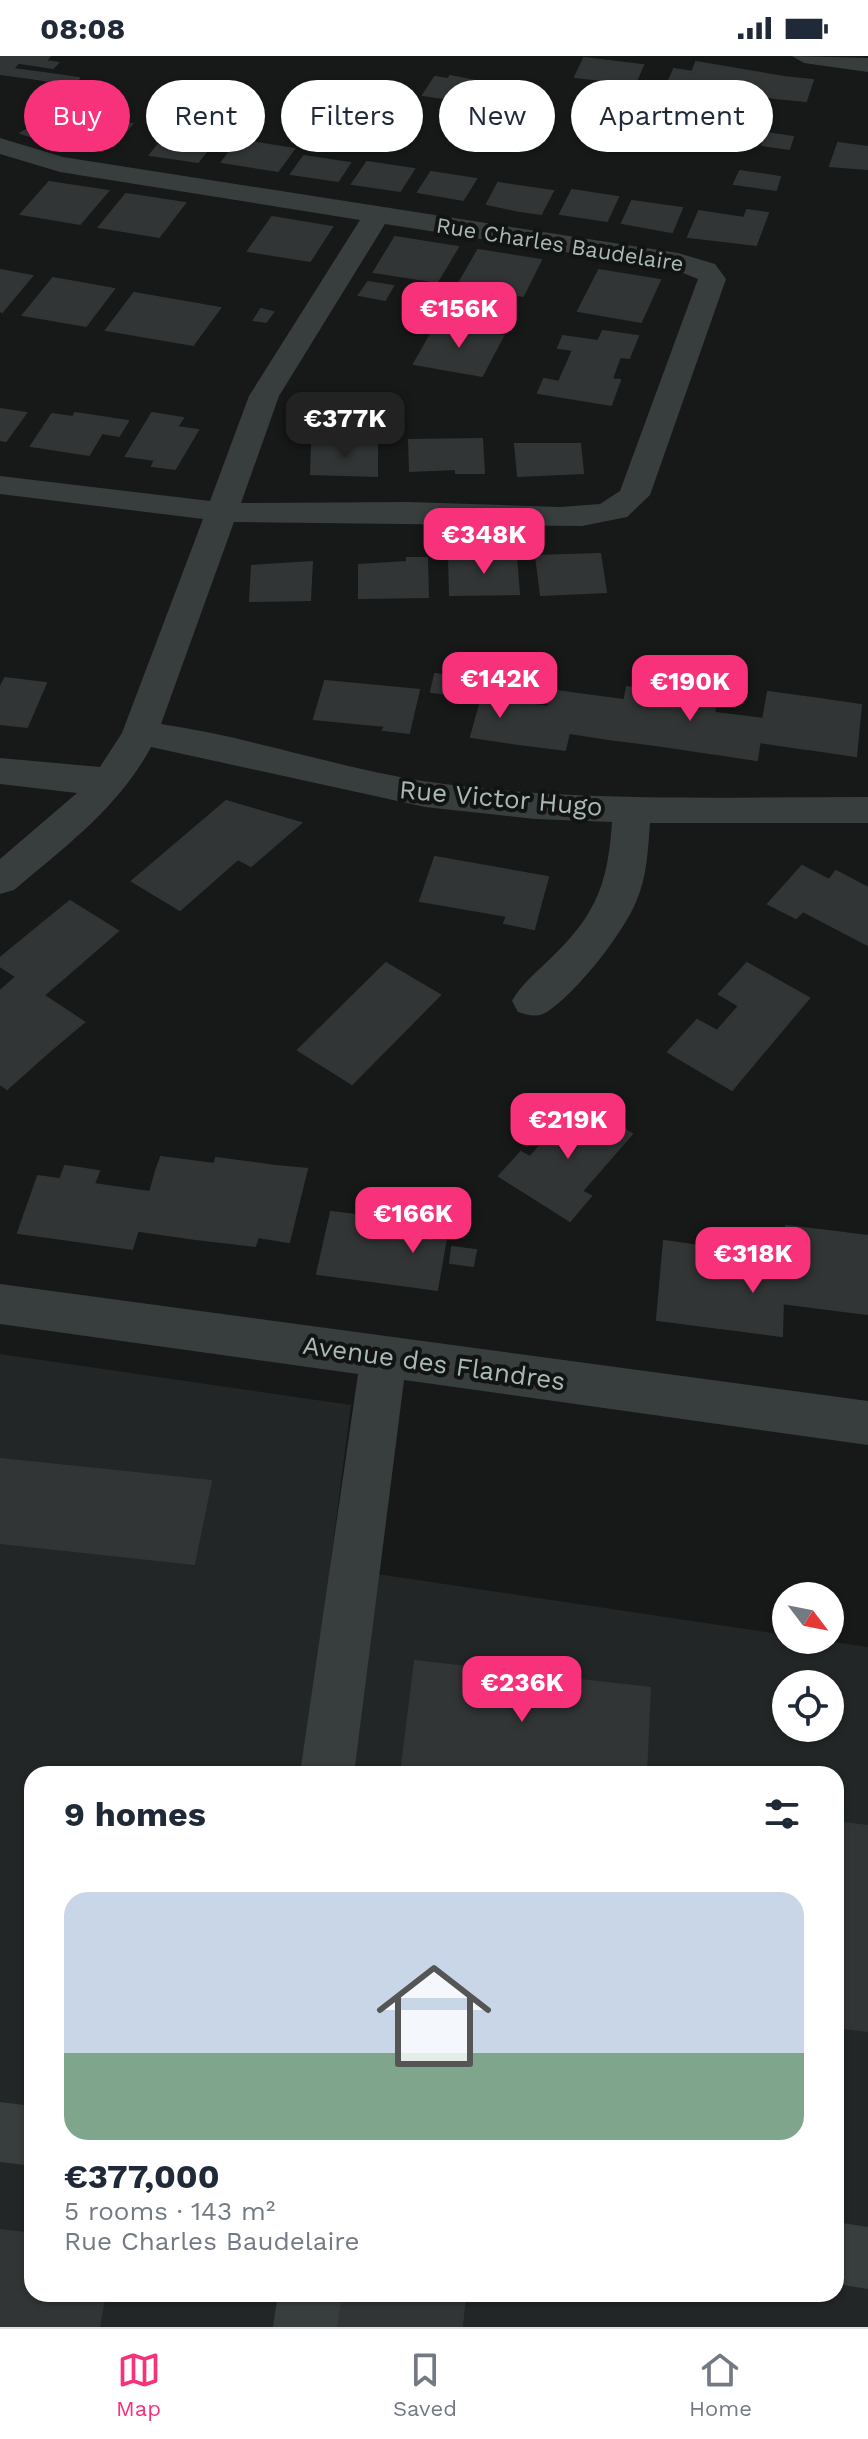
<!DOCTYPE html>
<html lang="en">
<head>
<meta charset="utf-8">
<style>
  :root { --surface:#fff; --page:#f6f6f7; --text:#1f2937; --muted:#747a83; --line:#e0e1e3; --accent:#f7317a }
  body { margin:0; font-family:"Work Sans",sans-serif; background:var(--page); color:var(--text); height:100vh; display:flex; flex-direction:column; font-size:30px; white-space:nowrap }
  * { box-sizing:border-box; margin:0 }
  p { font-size:26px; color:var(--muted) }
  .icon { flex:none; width:44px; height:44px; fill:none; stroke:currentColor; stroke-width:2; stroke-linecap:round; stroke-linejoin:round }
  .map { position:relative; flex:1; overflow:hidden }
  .drawer { position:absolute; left:24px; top:1710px; width:820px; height:536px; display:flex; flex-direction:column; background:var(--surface); border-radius:24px; box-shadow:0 2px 6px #0004 }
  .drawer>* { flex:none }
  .guide { position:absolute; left:24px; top:24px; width:820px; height:72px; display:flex; gap:16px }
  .needle { width:52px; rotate:122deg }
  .buttons { position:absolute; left:772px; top:1526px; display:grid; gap:16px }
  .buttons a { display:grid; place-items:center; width:72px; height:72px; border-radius:50%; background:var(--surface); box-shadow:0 2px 6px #0004; font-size:40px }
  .price { position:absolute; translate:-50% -68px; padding:0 18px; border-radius:16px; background:var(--accent); color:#fff; font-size:26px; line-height:52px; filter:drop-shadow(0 2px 4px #0008) }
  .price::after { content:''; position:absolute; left:50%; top:48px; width:24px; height:18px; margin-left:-12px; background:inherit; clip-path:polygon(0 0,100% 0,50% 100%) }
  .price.on { background:#222; color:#fff }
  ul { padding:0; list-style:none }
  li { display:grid; align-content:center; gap:16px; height:424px; padding:0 40px }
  li span { display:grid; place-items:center; height:248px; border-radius:24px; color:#555 }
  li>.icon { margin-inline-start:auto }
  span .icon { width:144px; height:144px; fill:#fffc; stroke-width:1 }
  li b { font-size:34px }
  h2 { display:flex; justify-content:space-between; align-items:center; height:96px; padding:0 40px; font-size:34px }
  .pill { padding:0 28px; border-radius:36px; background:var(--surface); box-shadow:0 2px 6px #0004; font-size:28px; line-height:72px }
  .pill.on { background:var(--accent); color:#fff }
  .status { display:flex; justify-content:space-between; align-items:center; height:56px; padding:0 40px; background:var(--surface); direction:ltr }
  .status svg { height:22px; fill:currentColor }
  .menu { display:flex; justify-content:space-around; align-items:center; height:112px; border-top:2px solid var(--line); background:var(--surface); font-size:22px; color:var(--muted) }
  .menu a { display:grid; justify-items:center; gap:4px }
  .menu .on { color:var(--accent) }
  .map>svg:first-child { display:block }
  .built { fill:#232626; fill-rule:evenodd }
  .building { fill:#323535; stroke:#313535; stroke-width:2 }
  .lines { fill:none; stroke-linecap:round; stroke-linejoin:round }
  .minor { fill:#383e3d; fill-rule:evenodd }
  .labels { text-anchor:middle; stroke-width:8; stroke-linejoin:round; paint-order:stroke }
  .far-street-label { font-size:22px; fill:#a9bab4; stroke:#121414 }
  .street-label { font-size:26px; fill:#a9bab4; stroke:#121414 }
</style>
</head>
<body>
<div class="status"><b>08:08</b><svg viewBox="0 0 49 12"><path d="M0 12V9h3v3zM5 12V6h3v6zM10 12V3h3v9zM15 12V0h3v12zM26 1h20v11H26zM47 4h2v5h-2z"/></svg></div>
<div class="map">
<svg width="868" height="2271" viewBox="0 0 868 2271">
  <rect width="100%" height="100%" fill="#171919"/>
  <path class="built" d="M0,1298l351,51 -21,162 456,68v5h33l49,7v680h-868zM786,1628h44v44h-44zM32,1718h804v520h-804z"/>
  <g class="building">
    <polygon points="0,0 50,0 46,5 58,7 53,12 0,4"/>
    <polygon points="584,2 643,9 635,28 575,21"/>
    <polygon points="0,4 18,7 13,13 43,17 37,23 0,18"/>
    <polygon points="696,6 784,21 813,24 806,45 775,42 688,27"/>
    <polygon points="674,13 693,16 686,31 667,29"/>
    <polygon points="43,17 79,22 74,29 37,23"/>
    <polygon points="450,20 480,26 478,31 481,31 473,46 436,41"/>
    <polygon points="435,21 447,23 436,41 423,39"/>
    <polygon points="95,63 132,68 114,90 77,84"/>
    <polygon points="674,64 687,65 681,77 668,75"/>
    <polygon points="687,65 700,67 694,79 681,77"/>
    <polygon points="700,67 713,69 708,81 694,79"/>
    <polygon points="713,69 726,71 721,83 708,81"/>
    <polygon points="33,70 46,75 35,82 21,77"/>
    <polygon points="726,71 739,73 734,85 721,83"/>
    <polygon points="739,73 753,75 748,87 734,85"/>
    <polygon points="169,75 217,82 198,106 150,99"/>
    <polygon points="767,77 780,79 775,91 762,89"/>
    <polygon points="780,79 793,81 789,93 775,91"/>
    <polygon points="238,84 294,93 278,115 222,106"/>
    <polygon points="838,87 868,91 868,113 830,110"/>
    <polygon points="304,100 350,107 338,125 291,118"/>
    <polygon points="367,106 414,113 400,135 352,128"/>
    <polygon points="740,115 753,117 748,130 734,128"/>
    <polygon points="431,116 476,123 463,144 418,136"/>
    <polygon points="753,117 767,119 762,132 748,130"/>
    <polygon points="767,119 780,121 776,134 762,132"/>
    <polygon points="49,126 108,135 80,168 21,158"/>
    <polygon points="498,127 553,135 541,158 520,155 487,148"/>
    <polygon points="572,134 618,141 607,165 560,158"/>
    <polygon points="126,138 185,147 159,181 99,171"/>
    <polygon points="632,145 682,152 672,176 622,167"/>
    <polygon points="747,154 768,157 756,189 688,181 699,155 744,162"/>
    <polygon points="272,161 332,171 310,205 248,195"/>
    <polygon points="395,181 458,191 437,226 374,216"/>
    <polygon points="478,194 541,204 523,240 458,229"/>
    <polygon points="0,214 32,220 2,256 0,255"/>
    <polygon points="599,214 660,224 641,266 578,255"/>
    <polygon points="53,222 114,233 86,270 23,259"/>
    <polygon points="368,226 393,230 385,244 359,239"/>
    <polygon points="134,237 220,252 193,289 106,274"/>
    <polygon points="261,253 273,256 266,266 254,264"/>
    <polygon points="436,269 503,280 482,320 414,308"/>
    <polygon points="603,275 638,280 629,302 620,301 612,323 620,324 611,349 538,337 544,323 559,326 573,294 558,292 563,280 598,285"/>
    <polygon points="0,353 26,357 6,385 0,384"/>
    <polygon points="75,357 128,365 119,380 102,377 89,399 31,390 52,358 73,361"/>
    <polygon points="152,357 183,362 177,371 198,374 175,413 152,410 155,404 126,400"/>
    <polygon points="482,383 484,417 456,417 456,413 410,415 409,384"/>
    <polygon points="515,388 580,388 583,417 518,420"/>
    <polygon points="312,389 377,389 377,420 311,418"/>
    <polygon points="600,498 606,536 541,539 536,500"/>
    <polygon points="516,501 519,538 450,539 449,502"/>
    <polygon points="407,502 427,502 428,541 359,542 359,509 407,506"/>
    <polygon points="312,506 310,544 250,545 252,510"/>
    <polygon points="435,618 451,620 447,638 431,636"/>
    <polygon points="5,622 46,627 27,671 0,668 0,632"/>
    <polygon points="325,625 419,634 409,677 383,674 385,670 314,663"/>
    <polygon points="627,631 673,637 662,690 616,684"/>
    <polygon points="551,634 578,638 565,694 518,688 529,648 548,651"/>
    <polygon points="768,636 813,642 807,693 759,686"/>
    <polygon points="673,637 716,643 710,697 662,690"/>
    <polygon points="578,638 624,644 616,684 569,677"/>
    <polygon points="482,641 529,648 518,688 471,681"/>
    <polygon points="813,642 861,649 856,700 807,693"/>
    <polygon points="716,657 763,663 757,704 710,697"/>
    <polygon points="226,745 301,767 251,810 238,803 180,854 132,825"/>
    <polygon points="435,801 548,821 534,873 504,867 507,860 420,845"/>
    <polygon points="802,810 829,824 836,815 868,832 868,889 803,855 796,862 768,848"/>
    <polygon points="70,845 118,875 81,907 32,876"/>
    <polygon points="32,876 81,907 44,939 0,910 0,902"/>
    <polygon points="386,907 440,939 352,1028 298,994"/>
    <polygon points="747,907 809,942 732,1034 668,996 697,964 717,975 739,950 719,938"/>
    <polygon points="16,921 84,966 45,999 0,969 0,935"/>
    <polygon points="0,969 45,999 7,1033 0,1028"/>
    <polygon points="580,1046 632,1078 582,1135 591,1140 570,1165 499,1120 521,1096 530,1101"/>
    <polygon points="161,1101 215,1108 211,1122 156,1115"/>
    <polygon points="216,1102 276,1110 272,1125 303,1129 289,1186 258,1181 255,1190 195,1183"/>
    <polygon points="65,1110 99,1115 94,1128 60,1124"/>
    <polygon points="276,1110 307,1113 303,1129 272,1125"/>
    <polygon points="156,1115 211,1122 195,1183 139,1175"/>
    <polygon points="38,1120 94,1128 76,1185 18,1177"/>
    <polygon points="94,1128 150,1136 132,1193 76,1185"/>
    <polygon points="331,1156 390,1163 378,1226 317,1218"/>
    <polygon points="390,1163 448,1171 437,1234 378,1226"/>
    <polygon points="786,1170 844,1177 844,1191 784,1184"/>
    <polygon points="844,1177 868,1180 868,1195 844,1191"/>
    <polygon points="700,1184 726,1187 720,1272 657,1264 664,1185 699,1190"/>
    <polygon points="784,1184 844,1191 844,1255 782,1247"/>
    <polygon points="452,1191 476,1194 473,1210 450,1207"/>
    <polygon points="844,1191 868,1195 868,1258 844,1255"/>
    <polygon points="760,1198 784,1201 782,1280 720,1272 724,1202 760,1207"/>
    <polygon points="0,1403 211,1425 194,1508 0,1487"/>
    <polygon points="415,1605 650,1632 646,1718 401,1718"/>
    <polygon points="836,1766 868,1770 868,1975 836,1971"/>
    <polygon points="0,2174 32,2178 32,2238 105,2238 99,2271 0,2271"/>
    <polygon points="329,2238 465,2238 462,2271 324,2271"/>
  </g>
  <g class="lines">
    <g class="minor">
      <polygon points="792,0 868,2 868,16 804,7"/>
      <path d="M0,82l63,19 615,96 37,11 11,15 -76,216 -23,22 -45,9 -348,-4 -73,202c89,13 174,43 262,57 147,22 297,16 445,16v26h-218c-2,27 -3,54 -14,79 -14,33 -59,90 -89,110 -10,6 -19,3 -29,0l-6,-11c10,-18 27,-31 42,-46 43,-42 54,-73 58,-133l-77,-3 -110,-12 -274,-60c-32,60 -86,100 -137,143l-14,4v-35l77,-66 -77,-9v-26l100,9 22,-34 81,-214 -203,-25v-18l210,25 39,-105 111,-176 -300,-48 -60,-18zM385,168l288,45 25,10 -78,212 -20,13 -40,3 -152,-5 -167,1 38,-107z"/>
      <polygon points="0,1228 868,1345 868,1389 404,1324 354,1718 300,1718 358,1318 0,1268"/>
      <polygon points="0,2046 32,2050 32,2110 0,2106"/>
      <polygon points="836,2166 868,2171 868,2233 836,2228"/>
      <polygon points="278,2238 342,2238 337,2271 273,2271"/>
    </g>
  </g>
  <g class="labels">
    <g class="far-street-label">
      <text transform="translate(560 188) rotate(9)" y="8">Rue Charles Baudelaire</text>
    </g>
    <g class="street-label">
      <text transform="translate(501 742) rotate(5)" y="9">Rue Victor Hugo</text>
      <text transform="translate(434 1307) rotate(8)" y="9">Avenue des Flandres</text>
    </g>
  </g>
</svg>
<div class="buttons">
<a><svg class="needle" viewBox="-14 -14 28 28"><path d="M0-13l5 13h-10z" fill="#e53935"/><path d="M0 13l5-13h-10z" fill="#747a83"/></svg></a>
<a><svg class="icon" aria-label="locate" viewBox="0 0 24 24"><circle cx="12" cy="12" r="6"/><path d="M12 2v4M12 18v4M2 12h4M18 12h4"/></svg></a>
</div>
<b class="price" style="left:459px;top:294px">€156K</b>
<b class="price on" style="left:345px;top:404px">€377K</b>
<b class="price" style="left:484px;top:520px">€348K</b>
<b class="price" style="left:500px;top:664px">€142K</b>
<b class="price" style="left:690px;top:667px">€190K</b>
<b class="price" style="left:568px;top:1105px">€219K</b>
<b class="price" style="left:413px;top:1199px">€166K</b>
<b class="price" style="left:753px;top:1239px">€318K</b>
<b class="price" style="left:522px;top:1668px">€236K</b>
<div class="guide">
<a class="pill on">Buy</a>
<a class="pill">Rent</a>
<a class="pill">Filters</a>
<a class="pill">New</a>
<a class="pill">Apartment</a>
</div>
<section class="drawer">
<h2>9 homes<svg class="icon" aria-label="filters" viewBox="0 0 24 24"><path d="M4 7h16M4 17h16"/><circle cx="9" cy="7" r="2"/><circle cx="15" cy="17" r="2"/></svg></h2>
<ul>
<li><span style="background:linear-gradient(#c9d6e8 65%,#7fa58c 0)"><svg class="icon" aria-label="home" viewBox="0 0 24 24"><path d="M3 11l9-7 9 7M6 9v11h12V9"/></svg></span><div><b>€377,000</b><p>5 rooms · 143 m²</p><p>Rue Charles Baudelaire</p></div></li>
</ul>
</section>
</div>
<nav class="menu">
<a class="on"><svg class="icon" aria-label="map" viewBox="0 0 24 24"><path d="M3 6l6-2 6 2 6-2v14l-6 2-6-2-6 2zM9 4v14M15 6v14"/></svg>Map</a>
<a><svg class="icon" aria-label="saved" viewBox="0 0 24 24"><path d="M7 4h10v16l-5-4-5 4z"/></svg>Saved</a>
<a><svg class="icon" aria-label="home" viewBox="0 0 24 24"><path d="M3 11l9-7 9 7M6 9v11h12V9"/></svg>Home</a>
</nav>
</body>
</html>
